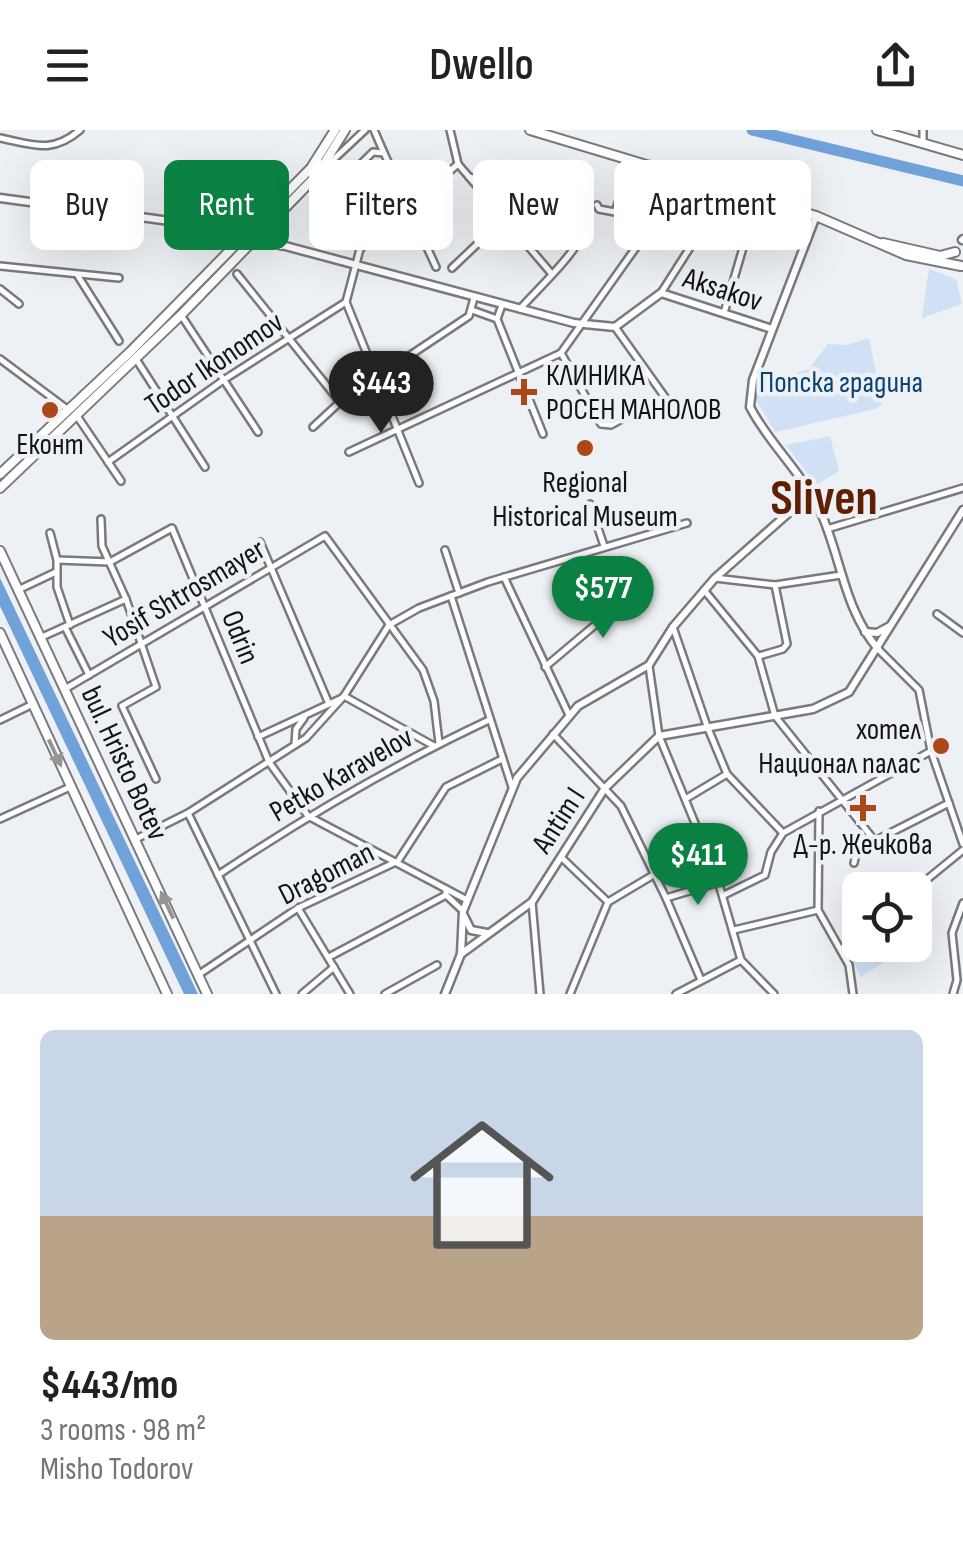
<!DOCTYPE html>
<html lang="en">
<head>
<meta charset="utf-8">
<style>
  :root { --surface:#fff; --page:#f6f6f6; --text:#202124; --muted:#757577; --accent:#0b8043 }
  body { margin:0; font-family:"Sofia Sans Condensed",sans-serif; background:var(--page); color:var(--text); height:100vh; display:flex; flex-direction:column; font-size:38px; white-space:nowrap }
  * { box-sizing:border-box; margin:0 }
  p { font-size:32px; color:var(--muted) }
  .icon { flex:none; width:55px; height:55px; fill:none; stroke:currentColor; stroke-width:2; stroke-linecap:round; stroke-linejoin:round }
  .map { position:relative; height:864px; overflow:hidden }
  .details { display:flex; flex-direction:column; background:var(--surface); flex:1 }
  .details>* { flex:none }
  .banner { position:absolute; left:30px; top:30px; width:905px; height:90px; display:flex; gap:20px }
  .tools { position:absolute; left:842px; top:742px; display:grid; gap:20px }
  .tools a { display:grid; place-items:center; width:90px; height:90px; border-radius:15px; background:var(--surface); box-shadow:0 10px 40px #0002; font-size:50px }
  .price { position:absolute; translate:-50% -85px; padding:0 22px; border-radius:35px; background:var(--accent); color:#fff; font-size:32px; line-height:65px; filter:drop-shadow(0 2px 5px #0008) }
  .price::after { content:''; position:absolute; left:50%; top:60px; width:30px; height:22px; margin-left:-15px; background:inherit; clip-path:polygon(0 0,100% 0,50% 100%) }
  .price.current { background:#222; color:#fff }
  ul { padding:0; list-style:none }
  li { display:grid; align-content:center; gap:20px; height:530px; padding:0 40px }
  li span { display:grid; place-items:center; height:310px; border-radius:15px; color:#555 }
  li>.icon { margin-inline-start:auto }
  span .icon { width:180px; height:180px; fill:#fffc; stroke-width:1 }
  li b { font-size:42px }
  .tag { padding:0 35px; border-radius:15px; background:var(--surface); box-shadow:0 10px 40px #0002; font-size:35px; line-height:90px }
  .tag.current { background:var(--accent); color:#fff }
  header { display:flex; justify-content:space-between; align-items:center; height:130px; padding:0 40px; background:var(--surface); font-size:45px; font-weight:600 }
  .map>svg:first-child { display:block }
  .park { fill:#d0e1f5 }
  .water { fill:#70a1d8 }
  .lines { fill:none; stroke-linecap:round; stroke-linejoin:round }
  .river { stroke:#70a1d8; stroke-width:11 }
  .minor-casing { stroke:#787b7e; stroke-width:10 }
  .tertiary-casing { stroke:#787b7e; stroke-width:11 }
  .secondary-casing { stroke:#787b7e; stroke-width:12 }
  .minor { stroke:#fff; stroke-width:5 }
  .tertiary { stroke:#fff; stroke-width:6 }
  .secondary { stroke:#fff; stroke-width:8 }
  .oneway { fill:#959596 }
  .poi-dot { fill:#ac471a; stroke:#edf0f4; stroke-width:4 }
  .labels { text-anchor:middle; stroke-width:9; stroke-linejoin:round; paint-order:stroke }
  .street-label { font-size:30px; fill:#131415; stroke:#edf0f4 }
  .poi-label { font-size:30px; fill:#131415; stroke:#edf0f4 }
  .park-label { font-size:30px; fill:#0b4274; stroke:#edf0f4 }
  .town-label { font-size:50px; font-weight:bold; fill:#5f1f02; stroke:#edf0f4 }
</style>
</head>
<body>
<header><svg class="icon" aria-label="menu" viewBox="0 0 24 24"><path d="M4 6h16M4 12h16M4 18h16"/></svg>Dwello<svg class="icon" aria-label="share" viewBox="0 0 24 24"><path d="M12 15V3M7 8l5-5 5 5M5 13v7h14v-7"/></svg></header>
<div class="map">
<svg width="963" height="864" viewBox="0 0 963 864">
  <rect width="100%" height="100%" fill="#edf0f4"/>
  <g class="park">
    <polygon points="929,139 956,149 962,174 922,188"/>
    <polygon points="869,208 882,274 876,279 775,302 754,267 759,254 809,239 828,214 847,215"/>
    <polygon points="830,306 839,341 816,355 786,315"/>
    <polygon points="860,808 860,815 911,815 861,847 846,819"/>
  </g>
  <polygon class="water" points="0,448 198,864 184,864 0,476"/>
  <g class="lines">
    <polyline class="river" points="752,0 963,51"/>
    <g class="minor-casing">
      <g id="minor">
        <polyline points="374,0 384,23"/>
        <polyline points="450,0 458,34 551,143"/>
        <path d="M0,8c34,7 52,16 80,-8"/>
        <polyline points="923,13 923,0"/>
        <path d="M469,47l95,29c12,7 21,20 15,34 -8,18 -45,53 -59,69"/>
        <polyline points="333,61 373,22 384,23 436,137"/>
        <polyline points="597,75 599,79 615,82 632,31"/>
        <polyline points="360,119 333,61 317,45 365,0"/>
        <polyline points="0,136 119,148"/>
        <polyline points="452,138 529,65"/>
        <polyline points="237,144 340,272"/>
        <polyline points="78,146 119,211"/>
        <polyline points="0,159 19,174"/>
        <polyline points="661,163 707,91 747,104 724,183"/>
        <polyline points="472,180 497,189 502,175"/>
        <polyline points="181,185 258,302"/>
        <polyline points="497,189 543,304"/>
        <polyline points="615,197 667,270"/>
        <polyline points="561,223 686,47"/>
        <polyline points="561,223 601,294 611,295 629,285"/>
        <polyline points="0,229 67,279"/>
        <polyline points="136,229 205,337"/>
        <polyline points="77,286 121,351"/>
        <polyline points="313,297 340,272 469,186 474,168"/>
        <polyline points="349,322 561,223"/>
        <polyline points="108,332 225,249 346,172"/>
        <polyline points="419,353 346,172 360,119 458,34"/>
        <polyline points="590,374 604,416"/>
        <polyline points="101,389 102,416 126,469 156,557 122,576 156,649"/>
        <polyline points="827,399 963,358"/>
        <polyline points="50,403 57,430 57,457 70,495"/>
        <polyline points="260,412 329,574"/>
        <polyline points="445,420 459,463"/>
        <polyline points="57,430 110,432 172,398 269,632 308,686 467,770"/>
        <polyline points="504,447 569,585"/>
        <polyline points="715,448 775,455 841,445"/>
        <polyline points="18,460 56,442"/>
        <polyline points="704,460 758,526 775,586 875,711"/>
        <polyline points="451,466 512,657"/>
        <polyline points="937,484 963,503"/>
        <polyline points="65,497 89,545"/>
        <polyline points="673,497 707,596 727,644 782,702"/>
        <polyline points="42,507 126,469"/>
        <polyline points="878,519 919,560 931,621 963,714"/>
        <polyline points="759,526 783,519 787,514 775,455"/>
        <polyline points="649,536 659,606 716,744 741,830 774,864"/>
        <polyline points="545,537 639,458"/>
        <polyline points="65,559 325,406 423,540 434,571 439,613"/>
        <polyline points="344,566 434,616"/>
        <polyline points="0,590 33,574"/>
        <polyline points="553,604 621,676 666,768 701,850"/>
        <polyline points="258,607 342,568"/>
        <polyline points="295,614 296,599 304,588"/>
        <polyline points="687,668 727,644"/>
        <polyline points="819,681 818,780 849,835 853,864"/>
        <polyline points="188,683 276,864"/>
        <polyline points="0,689 70,657"/>
        <polyline points="136,709 188,683 306,608 344,566 389,495 419,478 488,452 687,393"/>
        <polyline points="562,728 608,772 655,744"/>
        <polyline points="854,733 857,720 949,673"/>
        <path d="M218,745c87,-58 177,-111 271,-155"/>
        <polyline points="914,760 963,720"/>
        <polyline points="446,765 462,780"/>
        <polyline points="724,765 765,745 771,722 783,703 931,621"/>
        <polyline points="666,768 719,752"/>
        <polyline points="532,772 540,864"/>
        <polyline points="298,778 350,864"/>
        <polyline points="734,800 818,780"/>
        <polyline points="841,819 860,804"/>
        <polyline points="329,827 446,765 446,759"/>
        <polyline points="198,845 298,778 398,731 446,657 502,629"/>
        <polyline points="302,864 334,837"/>
        <polyline points="385,864 437,835"/>
        <polyline points="570,864 608,772"/>
        <polyline points="676,864 741,830"/>
        <polyline points="953,864 957,850 952,803 963,773"/>
      </g>
    </g>
    <g class="tertiary-casing">
      <g id="tertiary">
        <polyline points="0,68 214,97 574,193 615,197 661,163 772,199"/>
        <path d="M816,86l-63,164 -3,27c18,35 49,63 67,97 24,48 25,103 61,145"/>
        <polyline points="962,110 963,109"/>
        <polyline points="865,502 877,503 890,496"/>
        <polyline points="464,786 471,800 487,803"/>
        <polyline points="461,824 532,772 605,658 659,606 813,579 849,562 963,380"/>
        <polyline points="445,864 461,824 463,781 517,648 578,576 649,535 673,497 715,448 810,364"/>
      </g>
    </g>
    <g class="secondary-casing">
      <g id="secondary">
        <polyline points="530,0 816,86 906,125 961,136"/>
        <polyline points="877,0 963,25"/>
        <polyline points="271,93 271,104 281,115"/>
        <polyline points="214,97 228,107 229,120"/>
        <polyline points="883,113 940,126 955,122"/>
        <polyline points="0,344 131,221 311,38 335,0"/>
        <polyline points="0,358 181,185 317,45 345,0"/>
        <polyline points="0,421 207,864"/>
        <polyline points="0,503 167,864"/>
      </g>
    </g>
    <use href="#minor" class="minor"/>
    <use href="#tertiary" class="tertiary"/>
    <use href="#secondary" class="secondary"/>
  </g>
  <defs><path id="oneway-solid" d="M-6-.8H1V-3.2L6.5 0L1 3.2V.8H-6Z" transform="scale(2.5)"/></defs>
  <g class="oneway">
    <use href="#oneway-solid" transform="translate(55 623) rotate(65)"/>
    <use href="#oneway-solid" transform="translate(167 775) rotate(-115)"/>
  </g>
  <g class="poi-dot">
    <path d="M519 247h10v10h10v10h-10v10h-10v-10h-10v-10h10z"/>
    <circle cx="50" cy="280" r="10"/>
    <circle cx="585" cy="318" r="10"/>
    <circle cx="941" cy="616" r="10"/>
    <path d="M858 663h10v10h10v10h-10v10h-10v-10h-10v-10h10z"/>
  </g>
  <g class="labels">
    <g class="street-label">
      <text transform="translate(723 159) rotate(18)" y="10">Aksakov</text>
      <text transform="translate(214 233) rotate(-34)" y="10">Todor Ikonomov</text>
      <text transform="translate(184 463) rotate(-31)" y="10">Yosif Shtrosmayer</text>
      <text transform="translate(241 507) rotate(68)" y="10">Odrin</text>
      <text transform="translate(125 633) rotate(65)" y="10">bul. Hristo Botev</text>
      <text transform="translate(341 644) rotate(-30)" y="10">Petko Karavelov</text>
      <text transform="translate(558 690) rotate(-57)" y="10">Antim I</text>
      <text transform="translate(326 743) rotate(-27)" y="10">Dragoman</text>
    </g>
    <g class="poi-label">
      <text x="546" y="255" text-anchor="start">КЛИНИКА<tspan x="546" dy="34">РОСЕН МАНОЛОВ</tspan></text>
      <text x="50" y="324">Еконт</text>
      <text x="585" y="362">Regional<tspan x="585" dy="34">Historical Museum</tspan></text>
      <text x="921" y="609" text-anchor="end">хотел<tspan x="921" dy="34">Национал палас</tspan></text>
      <text x="863" y="724">Д-р. Жечкова</text>
    </g>
    <g class="park-label">
      <text x="841" y="262">Попска градина</text>
    </g>
    <g class="town-label">
      <text x="824" y="384">Sliven</text>
    </g>
  </g>
</svg>
<div class="tools">
<a><svg class="icon" aria-label="locate" viewBox="0 0 24 24"><circle cx="12" cy="12" r="6"/><path d="M12 2v4M12 18v4M2 12h4M18 12h4"/></svg></a>
</div>
<b class="price current" style="left:381px;top:306px">$443</b>
<b class="price" style="left:603px;top:511px">$577</b>
<b class="price" style="left:698px;top:778px">$411</b>
<div class="banner">
<a class="tag">Buy</a>
<a class="tag current">Rent</a>
<a class="tag">Filters</a>
<a class="tag">New</a>
<a class="tag">Apartment</a>
</div>
</div>
<section class="details">
<ul>
<li><span style="background:linear-gradient(#c9d6e8 60%,#b9a48a 0)"><svg class="icon" aria-label="home" viewBox="0 0 24 24"><path d="M3 11l9-7 9 7M6 9v11h12V9"/></svg></span><div><b>$443/mo</b><p>3 rooms · 98 m²</p><p>Misho Todorov</p></div></li>
</ul>
</section>
</body>
</html>
